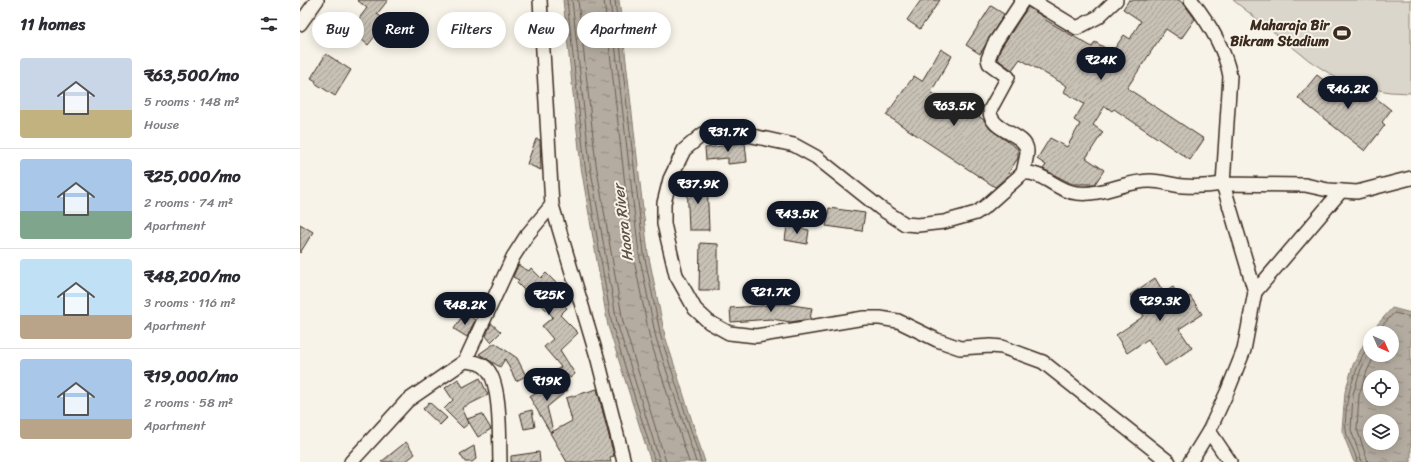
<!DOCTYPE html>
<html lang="en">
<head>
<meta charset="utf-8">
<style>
  :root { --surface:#fff; --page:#f2f2f3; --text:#2b2b33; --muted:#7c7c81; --line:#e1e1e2; --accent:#111827 }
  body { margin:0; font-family:Sriracha,sans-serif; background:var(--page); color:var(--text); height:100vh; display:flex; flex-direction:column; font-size:15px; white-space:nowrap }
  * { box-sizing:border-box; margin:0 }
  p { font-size:13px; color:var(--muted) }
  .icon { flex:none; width:22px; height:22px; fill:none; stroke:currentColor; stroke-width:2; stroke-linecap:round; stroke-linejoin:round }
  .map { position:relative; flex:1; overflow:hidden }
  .panel { display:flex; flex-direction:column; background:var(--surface); width:300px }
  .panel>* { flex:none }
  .guide { position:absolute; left:12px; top:12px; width:380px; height:36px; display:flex; gap:8px }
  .needle { width:26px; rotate:135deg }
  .buttons { position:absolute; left:1063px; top:326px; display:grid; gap:8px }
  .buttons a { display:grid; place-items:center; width:36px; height:36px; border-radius:50%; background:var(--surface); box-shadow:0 2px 10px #0003; font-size:20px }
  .price { position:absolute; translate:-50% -34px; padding:0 9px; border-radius:14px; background:var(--accent); color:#fff; font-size:13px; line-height:26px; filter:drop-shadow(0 1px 2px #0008) }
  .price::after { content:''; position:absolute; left:50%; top:24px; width:12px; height:9px; margin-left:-6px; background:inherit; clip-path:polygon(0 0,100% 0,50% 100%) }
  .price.on { background:#222; color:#fff }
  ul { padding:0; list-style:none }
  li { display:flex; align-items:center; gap:12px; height:100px; padding:0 20px }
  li+li { border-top:1px solid var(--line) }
  li span { display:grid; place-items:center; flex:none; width:112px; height:80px; border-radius:4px; color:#555 }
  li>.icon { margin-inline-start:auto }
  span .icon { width:48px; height:48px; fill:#fffc; stroke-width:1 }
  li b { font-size:17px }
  h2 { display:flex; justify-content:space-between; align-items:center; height:48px; padding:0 20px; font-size:17px }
  .pill { padding:0 14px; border-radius:18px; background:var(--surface); box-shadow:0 2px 10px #0003; font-size:14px; line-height:36px }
  .pill.on { background:var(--accent); color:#fff }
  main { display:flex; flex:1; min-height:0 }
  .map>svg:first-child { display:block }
  .park { fill:#dbd6cb; stroke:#8b8074 }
  .water { fill:url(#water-ripples); stroke:#84786c; fill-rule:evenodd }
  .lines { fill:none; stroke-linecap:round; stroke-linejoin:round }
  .shore { stroke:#6b5e52; stroke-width:1 }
  .building { fill:url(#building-hatch); stroke:#3b2a1e }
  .minor-casing { stroke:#3b2a1e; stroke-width:16 }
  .minor { stroke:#f7f3e8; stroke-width:13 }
  .labels { text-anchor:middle; stroke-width:4; stroke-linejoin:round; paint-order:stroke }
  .poi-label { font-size:14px; font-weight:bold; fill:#3b2a1e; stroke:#f7f3e8; text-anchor:end }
  .water-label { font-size:15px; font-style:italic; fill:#5f5145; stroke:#f7f3e8 }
</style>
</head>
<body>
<main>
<section class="panel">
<h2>11 homes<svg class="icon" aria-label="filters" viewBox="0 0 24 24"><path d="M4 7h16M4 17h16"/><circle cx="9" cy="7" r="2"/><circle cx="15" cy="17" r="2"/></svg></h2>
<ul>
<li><span style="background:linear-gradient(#c9d6e8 65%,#c2b280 0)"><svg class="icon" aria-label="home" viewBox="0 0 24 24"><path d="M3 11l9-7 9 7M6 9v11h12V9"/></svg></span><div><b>₹63,500/mo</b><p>5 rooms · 148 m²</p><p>House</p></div></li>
<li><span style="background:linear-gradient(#a9c7e8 65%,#7fa58c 0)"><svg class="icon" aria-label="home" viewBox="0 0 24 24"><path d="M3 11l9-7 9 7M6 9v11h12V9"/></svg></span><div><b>₹25,000/mo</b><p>2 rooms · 74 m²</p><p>Apartment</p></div></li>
<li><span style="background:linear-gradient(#bfe0f5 70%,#b9a48a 0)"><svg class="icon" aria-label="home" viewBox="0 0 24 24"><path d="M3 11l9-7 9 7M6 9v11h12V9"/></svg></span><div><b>₹48,200/mo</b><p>3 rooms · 116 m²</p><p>Apartment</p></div></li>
<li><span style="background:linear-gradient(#a9c7e8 75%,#b9a48a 0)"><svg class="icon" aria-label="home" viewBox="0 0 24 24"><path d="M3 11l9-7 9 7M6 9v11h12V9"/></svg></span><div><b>₹19,000/mo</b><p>2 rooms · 58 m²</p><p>Apartment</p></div></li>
</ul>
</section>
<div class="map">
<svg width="1111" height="462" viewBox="0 0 1111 462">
  <defs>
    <pattern id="water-ripples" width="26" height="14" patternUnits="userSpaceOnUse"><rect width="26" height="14" fill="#b4aca0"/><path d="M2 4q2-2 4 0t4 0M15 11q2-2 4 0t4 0" fill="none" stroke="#948c82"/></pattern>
    <pattern id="building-hatch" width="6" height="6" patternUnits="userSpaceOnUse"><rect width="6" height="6" fill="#c8c1b6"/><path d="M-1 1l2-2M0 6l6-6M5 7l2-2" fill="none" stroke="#a49d93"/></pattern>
  </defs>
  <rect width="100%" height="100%" fill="#f7f3e8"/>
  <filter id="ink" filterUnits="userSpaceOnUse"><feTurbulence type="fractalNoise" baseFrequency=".025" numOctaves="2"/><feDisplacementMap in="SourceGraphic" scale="8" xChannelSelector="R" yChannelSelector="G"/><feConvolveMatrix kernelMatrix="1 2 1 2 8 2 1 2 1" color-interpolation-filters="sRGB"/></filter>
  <g filter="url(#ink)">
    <polygon class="park" points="933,0 1111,0 1111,93 1090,92 1046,84 1010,61"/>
    <g class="water">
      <polygon points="263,0 319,0 348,253 365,336 405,462 351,462 308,326 281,167"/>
      <path d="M1092,308l19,5v149h-57l-12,-31 3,-39 8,-27 16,-31zM1070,333h22v22h-22zM1070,377h22v22h-22zM1070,421h22v22h-22z"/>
    </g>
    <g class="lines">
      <g class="shore">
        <polyline points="267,0 285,166 312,325 355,462"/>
        <polyline points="272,0 290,165 317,323 360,462"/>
        <polyline points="278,0 296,164 323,322 366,462"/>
        <polyline points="304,0 333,255 350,339 389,462"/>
        <polyline points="310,0 339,254 356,338 396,462"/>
        <polyline points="315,0 344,254 361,337 401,462"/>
        <polyline points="1075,333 1094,313 1111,317"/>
        <path d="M1057,462c-1,-11 -10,-21 -11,-32 -3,-32 10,-62 24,-89"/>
        <polyline points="1062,462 1051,430 1053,394 1061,369 1070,351"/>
        <polyline points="1068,462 1057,429 1059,395 1067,371 1075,355"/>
      </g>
    </g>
    <g class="building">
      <polygon points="57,0 88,0 77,14 87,21 68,45 50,30 67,8"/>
      <polygon points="621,0 640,0 620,29 607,20"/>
      <polygon points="829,0 879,0 884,4 895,19 881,39 866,29 827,88 904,139 890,160 814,109 812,111 805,106 793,125 803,132 786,158 804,170 795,184 772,184 743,169 746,165 737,159 750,138 767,147 780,124 774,120 784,104 764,92 767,86 720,59 712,70 697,59 701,48 728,7 745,18 744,19 792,47 795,42 812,52 824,35 830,39 841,21 823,9"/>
      <polygon points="691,6 704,14 680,54 666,45"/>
      <polygon points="26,16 33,22 21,37 13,31"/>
      <polygon points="641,49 652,56 631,92 659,111 669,97 683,106 677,115 684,120 690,129 718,149 718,158 704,180 695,187 586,115 614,76 622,81"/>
      <polygon points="26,54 51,70 35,96 15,83 16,81 11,78"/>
      <polygon points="1017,75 1040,93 1052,79 1091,110 1082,122 1085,125 1065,151 998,98"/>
      <polygon points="236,139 240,140 241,170 227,164"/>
      <polygon points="445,143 447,162 428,164 428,158 406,160 405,148"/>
      <polygon points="407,180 409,230 389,230 387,181"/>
      <polygon points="529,208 565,213 562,231 526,226"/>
      <polygon points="0,224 13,232 0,253"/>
      <polygon points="487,226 509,230 507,244 485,240"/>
      <polygon points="400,243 418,244 418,290 399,290"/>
      <polygon points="218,265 229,271 231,268 241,278 246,273 262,289 255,296 267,308 260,315 278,333 260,350 275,374 270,378 268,375 256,383 250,374 261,367 244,347 253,339 242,326 253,317 236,299 232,304 223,295 226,292 217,283 219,280 213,277"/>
      <polygon points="855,278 864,293 873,287 883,301 890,296 902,314 879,329 892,348 865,366 848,339 827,353 816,335 844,316 830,295"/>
      <polygon points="485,304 512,308 510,319 491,322 471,319 431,322 430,308"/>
      <polygon points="170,316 175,320 167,337 154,329 161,318 166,322"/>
      <polygon points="191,323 201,332 191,342 186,336"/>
      <polygon points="195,343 217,358 226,376 216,381 205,359 200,367 179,354"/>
      <polygon points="180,378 188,395 162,408 169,423 163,428 144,409 153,400 145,388 158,379 163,387"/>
      <polygon points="262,383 268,390 247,407 253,431 250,432 229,396"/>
      <polygon points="297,389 314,456 310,457 311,462 267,462 250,433 272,421 266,398"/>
      <polygon points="129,402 147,418 140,425 123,409"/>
      <polygon points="232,410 235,427 224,429 220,413"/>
      <polygon points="182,414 191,429 178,437 167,419"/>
      <polygon points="106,442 115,454 105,462 81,462"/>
      <polygon points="174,446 176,459 172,462 165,462 160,454"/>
      <polygon points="239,452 240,462 211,462 211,456"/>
    </g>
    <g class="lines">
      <g class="minor-casing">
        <g id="minor">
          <polyline points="240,0 252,205 298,360 324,462"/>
          <path d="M723,0l-29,44 -6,15 1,4 19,14 -18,33c-1,22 37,23 37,41 0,7 -3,15 -4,22"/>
          <polyline points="731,0 777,28 798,17 816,0"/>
          <path d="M891,0c18,23 34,48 39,76l-7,108 82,1 23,5 29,2 54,-14"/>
          <polyline points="0,24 17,0"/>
          <polyline points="955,292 1041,191"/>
          <path d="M165,361c8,1 14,1 20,6 17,13 14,74 15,95"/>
          <polyline points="909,431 930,462"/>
          <polyline points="51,462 107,401 165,361 213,257 227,235 252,205"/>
          <path d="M869,462l-126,-100 -41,-15 -11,-1 -31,2 -23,-8 -39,-19 -18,-3h-16l-108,18 -27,-3 -20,-11 -14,-13 -19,-34 -12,-51v-21l6,-24 14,-29 19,-16 15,-3 16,1 60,13 22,12 64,51 25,16 13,1 26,-3 32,-9 10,-7 37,-33c20,-2 35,19 54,20 25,3 48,-12 73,-12 11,0 22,4 33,5 14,1 27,0 40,-2l32,108 -11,58 -16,40 -19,41 -19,31"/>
        </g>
      </g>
      <use href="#minor" class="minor"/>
    </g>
  </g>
  <defs>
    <g id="stadium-bare" transform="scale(1.38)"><path d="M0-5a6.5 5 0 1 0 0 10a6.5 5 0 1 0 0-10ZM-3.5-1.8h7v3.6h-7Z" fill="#3b2a1e" stroke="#f7f3e8" stroke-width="2.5" paint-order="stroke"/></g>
  </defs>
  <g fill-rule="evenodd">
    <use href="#stadium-bare" x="1042" y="33"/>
  </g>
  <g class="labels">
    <g class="poi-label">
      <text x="1029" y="30">Maharaja Bir<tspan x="1029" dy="16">Bikram Stadium</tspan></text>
    </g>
    <g class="water-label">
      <text transform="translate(323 223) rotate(-97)" y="5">Haora River</text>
    </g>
  </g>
</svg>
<div class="buttons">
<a><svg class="needle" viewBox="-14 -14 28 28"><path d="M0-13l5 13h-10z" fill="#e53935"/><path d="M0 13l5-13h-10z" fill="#7c7c81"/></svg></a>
<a><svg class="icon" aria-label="locate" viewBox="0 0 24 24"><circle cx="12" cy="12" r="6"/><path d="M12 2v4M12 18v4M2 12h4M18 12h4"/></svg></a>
<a><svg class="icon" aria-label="layers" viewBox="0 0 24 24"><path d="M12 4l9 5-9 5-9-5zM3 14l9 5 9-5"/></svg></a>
</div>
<b class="price" style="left:801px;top:81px">₹24K</b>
<b class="price" style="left:1048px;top:110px">₹46.2K</b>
<b class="price on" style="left:654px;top:127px">₹63.5K</b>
<b class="price" style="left:428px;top:153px">₹31.7K</b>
<b class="price" style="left:398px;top:205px">₹37.9K</b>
<b class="price" style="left:497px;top:235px">₹43.5K</b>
<b class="price" style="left:471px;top:313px">₹21.7K</b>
<b class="price" style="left:249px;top:316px">₹25K</b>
<b class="price" style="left:860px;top:322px">₹29.3K</b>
<b class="price" style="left:165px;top:326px">₹48.2K</b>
<b class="price" style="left:247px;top:402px">₹19K</b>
<div class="guide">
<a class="pill">Buy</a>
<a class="pill on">Rent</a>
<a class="pill">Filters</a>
<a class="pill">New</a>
<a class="pill">Apartment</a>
</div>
</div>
</main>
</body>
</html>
